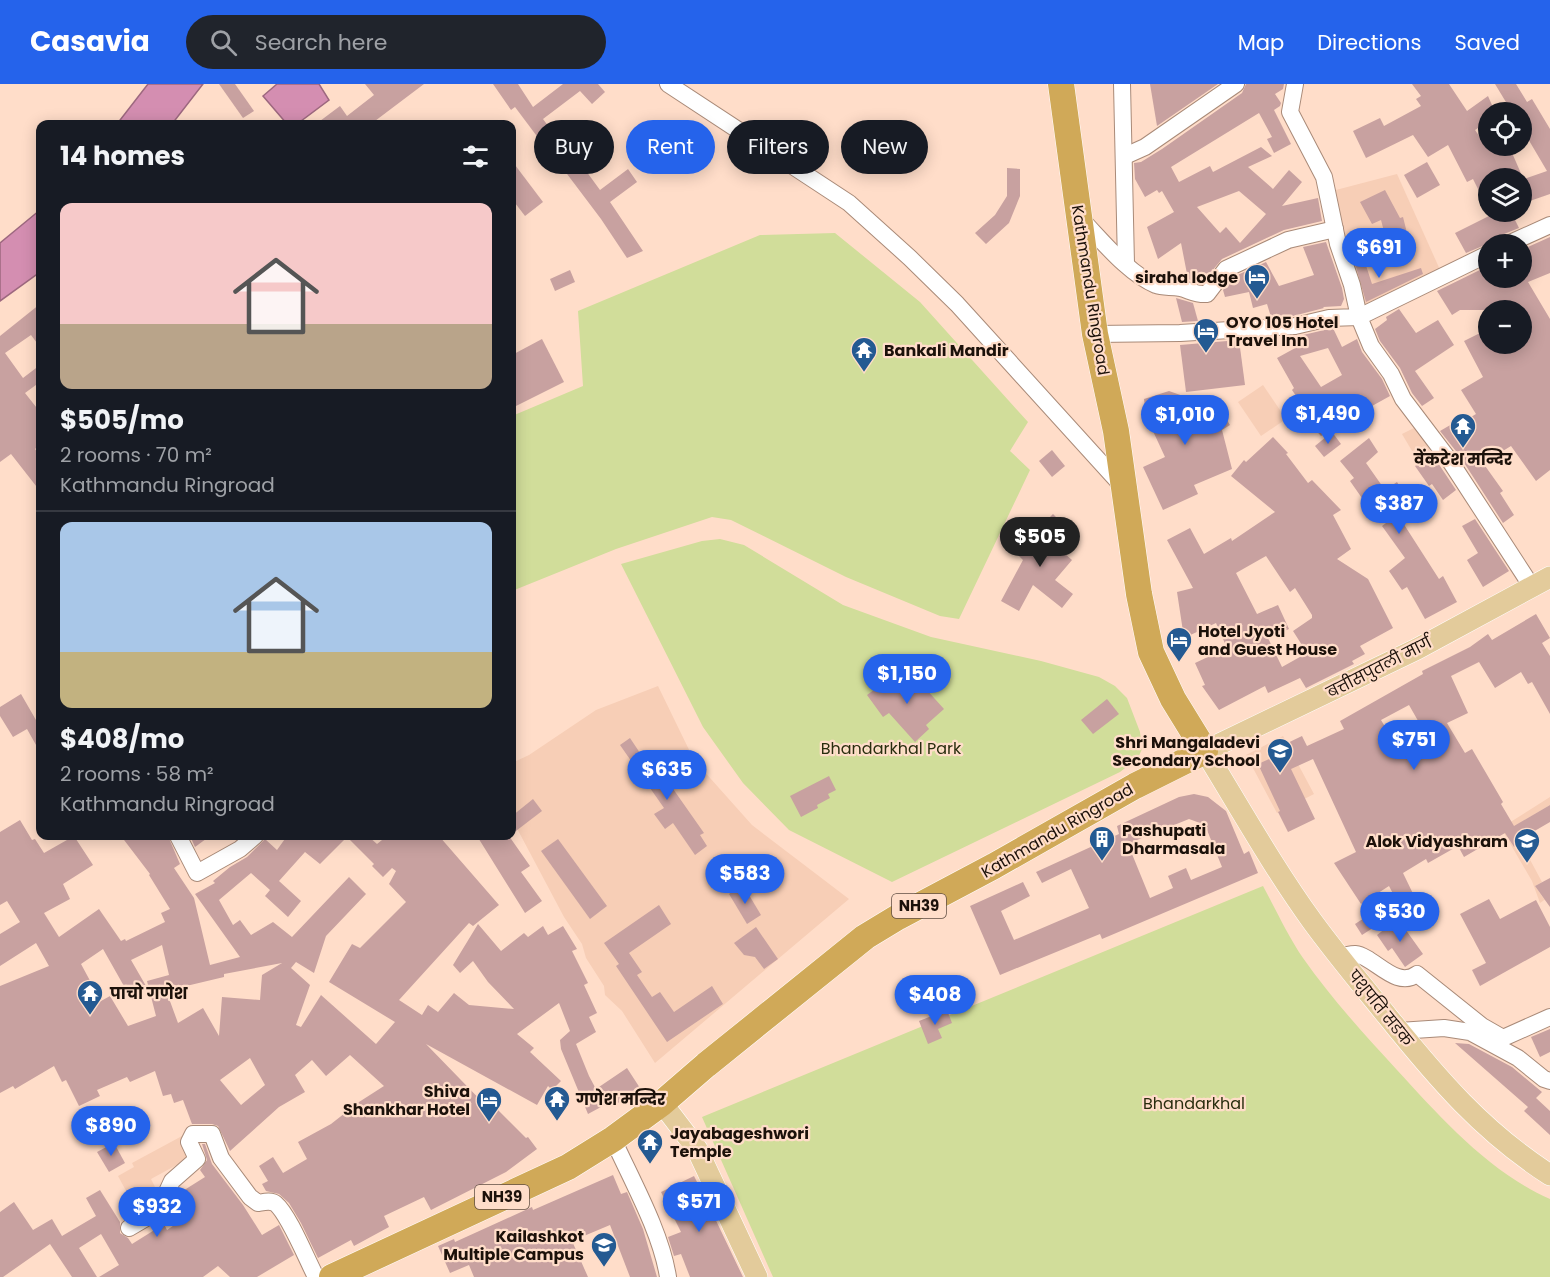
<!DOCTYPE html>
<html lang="en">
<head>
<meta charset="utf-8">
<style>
  :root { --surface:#171b24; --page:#20242c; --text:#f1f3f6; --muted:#9ea1a6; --line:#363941; --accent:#2563eb }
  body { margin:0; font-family:Poppins,"Noto Sans Devanagari",sans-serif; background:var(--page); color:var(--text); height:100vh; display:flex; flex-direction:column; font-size:22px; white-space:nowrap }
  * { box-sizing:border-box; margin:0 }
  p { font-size:20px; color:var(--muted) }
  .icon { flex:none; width:33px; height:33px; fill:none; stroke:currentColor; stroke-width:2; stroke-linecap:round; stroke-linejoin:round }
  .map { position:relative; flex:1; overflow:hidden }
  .side { position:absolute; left:36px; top:36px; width:480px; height:720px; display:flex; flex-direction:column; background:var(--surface); border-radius:12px; box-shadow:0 3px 15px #0003 }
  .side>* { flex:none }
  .top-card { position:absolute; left:534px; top:36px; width:570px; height:54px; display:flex; gap:12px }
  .buttons { position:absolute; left:1478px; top:18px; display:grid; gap:12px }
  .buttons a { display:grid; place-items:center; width:54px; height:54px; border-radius:50%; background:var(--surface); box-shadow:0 3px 15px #0003; font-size:30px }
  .price { position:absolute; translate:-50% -51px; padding:0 14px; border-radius:21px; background:var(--accent); color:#fff; font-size:20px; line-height:39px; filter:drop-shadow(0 2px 3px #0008) }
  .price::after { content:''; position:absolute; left:50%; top:36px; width:18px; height:14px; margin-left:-9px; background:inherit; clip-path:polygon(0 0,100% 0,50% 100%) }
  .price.current { background:#222; color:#fff }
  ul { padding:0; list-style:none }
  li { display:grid; align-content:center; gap:12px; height:318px; padding:0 24px }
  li+li { border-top:2px solid var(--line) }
  li span { display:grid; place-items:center; height:186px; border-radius:12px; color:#555 }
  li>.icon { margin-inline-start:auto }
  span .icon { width:108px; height:108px; fill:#fffc; stroke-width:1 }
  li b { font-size:26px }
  h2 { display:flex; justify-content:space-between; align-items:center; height:72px; padding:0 24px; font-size:26px }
  .tag { padding:0 21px; border-radius:27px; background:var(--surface); box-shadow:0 3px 15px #0003; font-size:21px; line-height:54px }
  .tag.current { background:var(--accent); color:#fff }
  header { display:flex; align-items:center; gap:36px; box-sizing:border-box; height:84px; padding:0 30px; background:var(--accent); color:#fff }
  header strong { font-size:28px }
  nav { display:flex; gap:33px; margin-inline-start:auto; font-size:21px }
  .search { width:420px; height:54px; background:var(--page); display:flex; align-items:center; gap:15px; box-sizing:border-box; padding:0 21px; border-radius:33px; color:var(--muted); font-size:22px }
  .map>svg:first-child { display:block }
  .built { fill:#f7ceb6 }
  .green { fill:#d1dd9a }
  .water { fill:#d48eb1; stroke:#9d687f; stroke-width:1.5 }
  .building { fill:#c8a1a0; fill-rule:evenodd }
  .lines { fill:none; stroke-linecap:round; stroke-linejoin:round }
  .minor-casing { stroke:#a98a78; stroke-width:18 }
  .major-casing { stroke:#fff; stroke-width:22 }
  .highway-casing { stroke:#fff; stroke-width:27 }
  .minor { stroke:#fff; stroke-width:16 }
  .major { stroke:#e3cb9b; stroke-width:21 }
  .highway { stroke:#d0a958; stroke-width:26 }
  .labels { text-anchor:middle; stroke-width:4.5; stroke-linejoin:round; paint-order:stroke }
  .shield { fill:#ffddc9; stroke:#604e43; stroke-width:1.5 }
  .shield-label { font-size:15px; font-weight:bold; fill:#1c110a }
  .poi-label { font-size:16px; font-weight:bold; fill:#1c110a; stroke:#ffddc9; text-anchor:start }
  .street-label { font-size:16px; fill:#1c110a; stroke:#ffddc9 }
  .park-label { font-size:16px; fill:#292d0e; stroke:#ffddc9 }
</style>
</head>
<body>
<header>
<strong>Casavia</strong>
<div class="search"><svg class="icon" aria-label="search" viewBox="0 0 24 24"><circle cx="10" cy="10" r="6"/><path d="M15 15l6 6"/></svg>Search here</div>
<nav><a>Map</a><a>Directions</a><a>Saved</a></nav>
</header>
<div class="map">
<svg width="1550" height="1193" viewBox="0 0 1550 1193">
  <rect width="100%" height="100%" fill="#ffddc9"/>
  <g class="built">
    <polygon points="1397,90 1441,188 1362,225 1332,107"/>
    <polygon points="1263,301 1286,335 1261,352 1238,318"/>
    <polygon points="1416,343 1432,370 1418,377 1402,350"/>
    <polygon points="658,602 694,676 752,741 849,815 655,979 622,927 605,911 604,902 586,874 582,860 564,833 512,735 512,698 514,696 512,692 512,679 529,671 596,626"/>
    <polygon points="1283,652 1314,710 1277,729 1246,671"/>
    <polygon points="1550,713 1550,721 1505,748 1514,763 1521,759 1542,798 1535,802 1544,815 1550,812 1540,819 1532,797 1501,744"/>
    <polygon points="182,1052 193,1072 151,1095 160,1113 136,1125 118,1092 134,1083 132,1079"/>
  </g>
  <g class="green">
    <polygon points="835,149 920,218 1028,338 1010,367 1030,386 959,535 940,532 846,493 731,436 712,433 616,465 512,507 512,332 583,302 578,227 760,151"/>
    <polygon points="720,455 744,461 843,521 931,553 1041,577 1099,593 1115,602 1127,614 1140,648 1142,665 1138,674 1120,688 892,798 789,746 743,699 703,643 621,480 702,457"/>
    <path d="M1263,802c13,24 25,50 40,72 28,40 61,76 94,112 44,48 92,102 153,129v78h-777l-71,-160z"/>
  </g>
  <g class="water">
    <polygon points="148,0 203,0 172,40 117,40"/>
    <polygon points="277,0 319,0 329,16 297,40 287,40 263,12"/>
    <polygon points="40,126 40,188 0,217 0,159"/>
  </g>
  <g class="building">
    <polygon points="219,0 235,0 254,27 243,34"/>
    <polygon points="365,0 424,0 371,40 316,40 340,22 347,32 374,11"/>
    <polygon points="493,0 518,0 533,23 563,0 598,0 605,8 592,20 580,7 543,35 575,78 578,76 600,106 628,85 637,98 610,118 643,167 627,174 601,135 558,78 557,79 515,23 511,26"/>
    <polygon points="1150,0 1218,0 1157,42"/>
    <path d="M1246,0h38l-1,5 -8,5 6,9 -1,3 -6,4 17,34 -17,9 -7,-14 5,-2 -13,-24 -88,54 8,15 31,-16 3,6 48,-25 11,9 -24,11 25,22 16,-19 13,12 -20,24 36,-8 4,23 -38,9 -62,29 -20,24h-3l-11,-4 -7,-36 -23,16 -11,-32 27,-15 -12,-21 -3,2 -2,-3 -12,7 -10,-18 -1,-16 7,-1 21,-13 80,-56zM1239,107l27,23 -26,29 -14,-16 -6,6 -23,-26z"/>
    <polygon points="1412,0 1449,0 1467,27 1488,12 1495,28 1488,28 1488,37 1475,46 1486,62 1509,62 1523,94 1488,94 1488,125 1473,95 1467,98 1448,61 1428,73 1413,51 1366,74 1353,47 1380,34 1384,42 1421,22 1416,15 1421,12"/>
    <polygon points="1495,0 1516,0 1527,18 1532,15 1550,45 1550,110 1521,120 1521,96 1547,87 1521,43 1521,28 1512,28"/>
    <polygon points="512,77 543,118 525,132 512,115"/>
    <polygon points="1427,78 1440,101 1417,114 1404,91"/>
    <polygon points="1007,84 1020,85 1020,112 1009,139 986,160 975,149 995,131 1007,112"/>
    <polygon points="1385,106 1400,134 1403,133 1407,149 1386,155 1381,136 1372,140 1360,118"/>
    <polygon points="1497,128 1511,128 1519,144 1504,150 1499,155 1466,169 1455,149"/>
    <polygon points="1550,153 1550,189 1528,198 1550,235 1550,386 1536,397 1511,362 1483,379 1503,407 1500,409 1514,431 1503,439 1459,371 1440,347 1452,340 1454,343 1476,330 1461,306 1483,293 1464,257 1488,245 1488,260 1521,260 1522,226 1460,226 1452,231 1437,207 1488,182 1488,194 1521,194 1521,166"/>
    <polygon points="1326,158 1342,204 1344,215 1341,222 1323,223 1324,224 1293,232 1271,233 1267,220 1253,224 1249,208 1225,213 1223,206 1233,193 1266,178 1279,202 1314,191 1303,163"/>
    <polygon points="1361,166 1372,200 1421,184 1423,190 1366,218 1352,169"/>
    <polygon points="570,186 575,198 555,207 550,195"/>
    <polygon points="1176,214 1193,219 1198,237 1182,238"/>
    <polygon points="40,220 40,263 31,251 5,269 23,294 40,281 40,298 25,309 40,328 40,360 35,365 40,372 40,407 11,370 0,378 0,252"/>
    <polygon points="1399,225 1416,249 1438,236 1454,261 1415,287 1434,314 1422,322 1412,309 1400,284 1380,257 1375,245 1387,236 1386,233"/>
    <path d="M1333,244l9,19 15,-8 5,13 20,27 8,17 -18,10 -3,-4 -16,11 4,5 -36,18 -14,-15 4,-3 -19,-28 2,-2 -17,-30 31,-17 -5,-6zM1328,264l14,27 -21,12 -21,-31z"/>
    <polygon points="542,255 564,298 512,324 512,271"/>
    <polygon points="1239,256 1245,301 1186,308 1180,261"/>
    <polygon points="1169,307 1220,325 1230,341 1222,346 1232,385 1194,401 1198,410 1163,426 1143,383 1165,373 1146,332 1144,315"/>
    <polygon points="1332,348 1341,360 1324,373 1315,362"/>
    <path d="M1273,353l15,16 -2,1 22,29 4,-3 29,30 -8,5 18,34 -14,10 31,20 25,49 -33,18 5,8 -13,7 2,3 -48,24 -6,-10 -32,15 -3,-7 -46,24 -17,-24 3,-1 -10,-22 32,-15 -11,-25 -32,15 -7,-46 16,-4 -26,-48 23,-12 14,26 27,-16 1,3 43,-29 -44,-36 13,-16 2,2zM1266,472l24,36 5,-4 17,27v3l-19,13 14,22 -25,14 -14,-29 21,-9 -11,-24 -21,9 -21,-41z"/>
    <polygon points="1369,354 1378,368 1366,379 1385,406 1397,398 1410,419 1396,428 1439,495 1443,492 1457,518 1425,535 1407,503 1402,506 1389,487 1405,474 1382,442 1386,439 1370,413 1364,417 1350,397 1354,394 1340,377"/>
    <polygon points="1052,366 1065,382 1052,393 1039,377"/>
    <polygon points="1432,370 1456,406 1443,416 1432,400 1429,402 1415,382"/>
    <polygon points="1053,430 1064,441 1049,456 1072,476 1055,496 1073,510 1062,524 1033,501 1019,527 1001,517 1023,476 1015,468"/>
    <polygon points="1475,435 1509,487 1483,503 1467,476 1478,469 1462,442"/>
    <path d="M1536,530l14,24 -8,5 8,13v58l-18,-32 -4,2 -7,-12 -26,16 -16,-26 -28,14 17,37 -21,10 18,30 7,-4 31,53 -2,2 13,22 36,-21v17l-24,14 2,4 -14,7 -9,-14 -41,24 -6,-11 -30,17 -2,-4 -23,14 15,31 -16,7 -13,-25 -28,18 -27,-41 22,-11 -43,-93 -22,10 24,50 -27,13 -10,-20 2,-1 -22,-47 22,-10 -3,-6 25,-12 5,10 37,-17 -4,-8 83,-47 -1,-3 48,-24 18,-13 4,6zM1409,621l12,21 -25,19 -15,-25z"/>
    <polygon points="908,589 923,609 926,605 944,625 926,641 929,645 915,658 889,629 883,633 867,611 886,597 890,602"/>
    <polygon points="21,610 40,643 40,668 27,645 13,653 0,632 0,623"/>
    <polygon points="1107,615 1119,630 1093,650 1081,636"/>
    <polygon points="630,654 650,684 653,683 661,694 664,692 704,749 700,751 707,762 695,771 673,739 665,745 654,730 664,724 620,661"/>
    <polygon points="829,692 836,706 828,710 830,714 817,721 818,724 801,733 790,712"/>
    <path d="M1194,710l14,3 18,14 18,43 5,-3 9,22 -156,66 -2,-5 -100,41 -30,-69 53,-24 7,14 -29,15 13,29 75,-32 -18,-39 -29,14 -6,-11 83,-38 -2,-8 62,-29zM1189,735l11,4 7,7 15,37 -31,13 -5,-12 -18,8 5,12 -23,10 -18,-44 5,-14z"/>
    <polygon points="533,715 542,727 512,750 512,732"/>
    <path d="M20,736l12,20 3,-1 9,14 30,-17 19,29 -30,19 7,15 -26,14 15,24 40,-28 22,32 4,-2 1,2 39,-19 -4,-9 9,-4 -21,-34 1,-1 -29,-38h47l12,28 -6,4 20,30 16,67 30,-8 -45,-63 20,-11 -2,-2 17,-14 17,-10 18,-18 12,11 10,-14h81l9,8 10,-8h52l60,69 -26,21 -4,-3 -70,77 23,15 6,-10 10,7 16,-19 15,12 45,4 -26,-27 -15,-21 -13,12 -7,-8 25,-41 23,27 23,-18 4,4 15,-11 5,9 15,-9 14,23 -5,2 16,32 -4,2 13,28 -8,4 7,15 -20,12 13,32 7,13 31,-21 13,20 -25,17 -3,-4 -24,13 -27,-65 -1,-9 10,-9 -11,-28 -42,31 17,14 -4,4 31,29 -9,9 -4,-4 -11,19 -111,-61 68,70 4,-4 28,28 2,-1 9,12 -31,23 -75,38 -7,-13 -40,19 5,11 -35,19 -3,-6 -33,18 -17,-35 -12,-20 -10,-9 -13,-3 -4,-7 6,-3 -9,-15 14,-9 10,16 24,-14 -9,-17 33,-18 28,-22 25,-16 -34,-31 -24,21 -14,-16 -17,15 10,17 -26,15 -49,44 -12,-25 -6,-2h-20l-9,-24 -9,3 -3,-9 -8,2 -8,-25 -25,11 -3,-5 -30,13 3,6 -21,10 -13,-26 -4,2 -8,-16 -39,23 -2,-3 -13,7v-107l49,-20 -13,-23 -36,23v-32l20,-12 -13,-21 -7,4v-73zM347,753l27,27 -2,2 11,11 9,-9 4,3 -7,13 17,18 -46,46 -8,-4 -23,38 66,40 -19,22 -55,-49 -20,32 -5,-2 14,-40 -19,-17 5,-6 18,11 12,-37 40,-42 -17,-17 -57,60 -19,-15 -22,13 -11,-15 -7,5 -14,-25 32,-27 19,17 -5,6 23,21 13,-16 -22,-20 26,-29 15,12zM162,861l7,30 -22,6 9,35 -28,10 -18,-30 -9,5 -20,-37 22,-15 26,46 17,-9 -15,-26zM282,879l-20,12 -2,25 -38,-3 -3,39 -16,-28 -25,15 -11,-30 -6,-1 63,-15v-3zM250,974l15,27 -24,20 -21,-25z"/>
    <polygon points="190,752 210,752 195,763"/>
    <polygon points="477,752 509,752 530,782 521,788 542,817 525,829"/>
    <polygon points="558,755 607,822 590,835 541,767"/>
    <polygon points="1550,794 1550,823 1535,802"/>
    <polygon points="743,801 761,831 747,840 729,810"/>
    <polygon points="1489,815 1500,835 1536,816 1550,843 1550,863 1480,902 1472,886 1486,879 1460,830"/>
    <polygon points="659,821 671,840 629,869 642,888 637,891 652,913 660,908 674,928 712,902 723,920 667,958 616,882 619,880 604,859"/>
    <polygon points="1372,829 1379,840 1362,851 1355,840"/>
    <polygon points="1398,835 1423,870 1405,883 1392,864 1388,867 1377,851"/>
    <polygon points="756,843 778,875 764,885 755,873 744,871 734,859"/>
    <polygon points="947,926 952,939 938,945 942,954 928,960 919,937"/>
    <polygon points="1550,945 1550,968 1540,973 1531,953"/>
    <polygon points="1455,959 1469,960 1512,983 1542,1008 1536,1014 1550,1027 1550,1051 1524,1027 1528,1023"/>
    <polygon points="120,1024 134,1050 115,1060 101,1034"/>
    <polygon points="114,1059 125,1079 109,1088 97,1068"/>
    <polygon points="202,1060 205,1060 212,1080 243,1121 262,1151 279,1141 294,1171 257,1193 230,1193 218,1182 203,1193 99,1193 119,1181 101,1150 79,1164 97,1193 72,1193 50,1160 3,1193 0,1193 0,1128 14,1118 33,1146 52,1135 62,1152 96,1132 86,1114 100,1106 120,1138 120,1149 128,1154 132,1160 164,1140 167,1146 189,1131 187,1128 189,1126 178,1110 205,1093 200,1086 207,1076"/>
    <polygon points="613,1091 621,1110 627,1108 643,1145 657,1193 630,1193 610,1141 572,1157 588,1193 474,1193 469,1181 450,1189 438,1162 454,1155 455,1158 532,1123 533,1126"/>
    <polygon points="694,1092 710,1124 743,1193 690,1193 681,1170 674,1172 668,1153 681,1148 661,1108"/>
  </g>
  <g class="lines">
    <g class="minor-casing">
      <g id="minor">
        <polyline points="668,0 849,119 910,174 957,220 1123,403"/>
        <polyline points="1122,0 1126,180"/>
        <polyline points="1125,72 1145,63 1236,0"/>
        <path d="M1079,133c21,21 49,57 77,68 7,3 16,1 24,3 9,2 16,7 27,6l19,-25 62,-29 47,-11"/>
        <polyline points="1508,160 1550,141"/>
        <polyline points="1488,170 1359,233 1371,262 1391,290 1403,315 1450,377 1532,503"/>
        <polyline points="1095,250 1180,249 1263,244 1295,242 1329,234 1359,233 1352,201 1338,160 1324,93 1290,28 1295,0"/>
        <polyline points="178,752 197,789 240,765 255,752"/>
        <path d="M1340,872c4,0 10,-2 15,-2 19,2 41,36 62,20l65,52 21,12 47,-21"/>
        <polyline points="1399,947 1444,944 1470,948 1518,974 1544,995 1550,997"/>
        <path d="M613,1055c19,42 48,93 55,138"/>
        <path d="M129,1144l29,-17 14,-30 25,-22 -8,-17 4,-8h19l9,24 29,39 8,6c6,-1 13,-3 18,1 13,11 31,56 40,73"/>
      </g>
    </g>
    <g class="major-casing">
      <g id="major">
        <path d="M1550,493l-133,72 -212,102c35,57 68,116 107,170 24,33 50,64 76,96 50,62 94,114 162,158"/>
        <polyline points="662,1019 697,1065 757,1193"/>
      </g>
    </g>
    <g class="highway-casing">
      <polyline id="highway" points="332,1193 568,1083 613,1055 662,1019 706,981 865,853 898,833 994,782 1135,702 1205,667 1173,615 1151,568 1139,510 1116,347 1095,250 1061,0"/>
    </g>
    <use href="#minor" class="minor"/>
    <use href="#major" class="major"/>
    <use href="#highway" class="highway"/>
  </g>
  <defs>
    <g id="hotel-pin" transform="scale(1.35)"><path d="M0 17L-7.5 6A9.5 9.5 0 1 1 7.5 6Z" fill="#245a92" stroke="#ffddc9"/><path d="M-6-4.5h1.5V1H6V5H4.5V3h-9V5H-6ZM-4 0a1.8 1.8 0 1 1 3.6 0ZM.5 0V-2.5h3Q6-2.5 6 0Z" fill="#fff"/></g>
    <g id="temple-pin" transform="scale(1.35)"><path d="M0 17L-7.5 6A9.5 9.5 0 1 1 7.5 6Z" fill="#245a92" stroke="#ffddc9"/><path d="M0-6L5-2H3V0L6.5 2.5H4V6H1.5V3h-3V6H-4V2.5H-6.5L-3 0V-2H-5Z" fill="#fff"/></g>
    <g id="school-pin" transform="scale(1.35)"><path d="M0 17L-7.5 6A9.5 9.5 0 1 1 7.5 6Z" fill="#245a92" stroke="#ffddc9"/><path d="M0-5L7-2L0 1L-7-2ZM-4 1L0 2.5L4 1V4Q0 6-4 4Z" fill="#fff"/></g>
    <g id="building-pin" transform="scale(1.35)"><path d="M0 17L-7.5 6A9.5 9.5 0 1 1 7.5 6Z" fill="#245a92" stroke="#ffddc9"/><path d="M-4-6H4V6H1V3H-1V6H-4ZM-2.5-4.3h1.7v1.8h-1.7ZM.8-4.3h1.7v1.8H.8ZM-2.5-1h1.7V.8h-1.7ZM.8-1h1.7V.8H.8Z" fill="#fff"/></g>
    <g id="university-pin" transform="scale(1.35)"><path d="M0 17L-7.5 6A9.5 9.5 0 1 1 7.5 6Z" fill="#245a92" stroke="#ffddc9"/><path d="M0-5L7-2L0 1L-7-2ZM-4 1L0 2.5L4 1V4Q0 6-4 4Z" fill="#fff"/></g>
  </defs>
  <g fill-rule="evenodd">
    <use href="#hotel-pin" x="1257" y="193"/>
    <use href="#hotel-pin" x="1206" y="247"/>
    <use href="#temple-pin" x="864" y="266"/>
    <use href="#temple-pin" x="1463" y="342"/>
    <use href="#hotel-pin" x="1179" y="556"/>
    <use href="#school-pin" x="1280" y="667"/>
    <use href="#building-pin" x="1102" y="755"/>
    <use href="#school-pin" x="1527" y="757"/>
    <use href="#temple-pin" x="90" y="909"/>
    <use href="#temple-pin" x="557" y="1015"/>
    <use href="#hotel-pin" x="489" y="1016"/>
    <use href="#temple-pin" x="650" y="1058"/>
    <use href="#university-pin" x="604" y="1161"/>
  </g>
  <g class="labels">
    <g class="shield">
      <rect x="892" y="810" width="54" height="24" rx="4.5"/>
      <rect x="475" y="1101" width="54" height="24" rx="4.5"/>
    </g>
    <g class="shield-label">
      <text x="919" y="827">NH39</text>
      <text x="502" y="1118">NH39</text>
    </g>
    <g class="poi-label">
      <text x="1238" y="199" text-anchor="end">siraha lodge</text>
      <text x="1226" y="244">OYO 105 Hotel<tspan x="1226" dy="18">Travel Inn</tspan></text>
      <text x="884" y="272">Bankali Mandir</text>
      <text x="1463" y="381" text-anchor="middle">वेंकटेश मन्दिर</text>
      <text x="1198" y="553">Hotel Jyoti<tspan x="1198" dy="18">and Guest House</tspan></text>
      <text x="1260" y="664" text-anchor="end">Shri Mangaladevi<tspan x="1260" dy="18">Secondary School</tspan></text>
      <text x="1122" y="752">Pashupati<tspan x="1122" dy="18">Dharmasala</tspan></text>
      <text x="1508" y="763" text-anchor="end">Alok Vidyashram</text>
      <text x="110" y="915">पाचो गणेश</text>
      <text x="470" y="1013" text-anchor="end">Shiva<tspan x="470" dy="18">Shankhar Hotel</tspan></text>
      <text x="576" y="1021">गणेश मन्दिर</text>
      <text x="670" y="1055">Jayabageshwori<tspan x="670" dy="18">Temple</tspan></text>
      <text x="584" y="1158" text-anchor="end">Kailashkot<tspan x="584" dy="18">Multiple Campus</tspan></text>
    </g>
    <g class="street-label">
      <text transform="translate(1091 206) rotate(81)" y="6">Kathmandu Ringroad</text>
      <text transform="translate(1379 583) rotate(-27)" y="6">बत्तीसपुतली मार्ग</text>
      <text transform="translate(1057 746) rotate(-30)" y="6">Kathmandu Ringroad</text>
      <text transform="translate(1381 924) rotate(51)" y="6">पशुपति सडक</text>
    </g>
    <g class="park-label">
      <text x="891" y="670">Bhandarkhal Park</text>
      <text x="1194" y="1025">Bhandarkhal</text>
    </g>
  </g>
</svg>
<div class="buttons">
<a><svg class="icon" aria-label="locate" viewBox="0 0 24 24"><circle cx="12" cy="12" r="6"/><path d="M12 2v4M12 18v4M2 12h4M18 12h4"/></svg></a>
<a><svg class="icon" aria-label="layers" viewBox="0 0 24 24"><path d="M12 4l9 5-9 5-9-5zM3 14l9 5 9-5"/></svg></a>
<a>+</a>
<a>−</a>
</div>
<b class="price" style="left:1379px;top:195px">$691</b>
<b class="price" style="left:1328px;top:361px">$1,490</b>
<b class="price" style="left:1185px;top:362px">$1,010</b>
<b class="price" style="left:1399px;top:451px">$387</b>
<b class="price current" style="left:1040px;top:484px">$505</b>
<b class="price" style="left:907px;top:621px">$1,150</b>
<b class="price" style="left:1414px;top:687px">$751</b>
<b class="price" style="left:667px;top:717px">$635</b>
<b class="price" style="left:745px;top:821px">$583</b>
<b class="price" style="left:1400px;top:859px">$530</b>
<b class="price" style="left:935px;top:942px">$408</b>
<b class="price" style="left:111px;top:1073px">$890</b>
<b class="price" style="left:699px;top:1149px">$571</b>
<b class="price" style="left:157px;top:1154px">$932</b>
<div class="top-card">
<a class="tag">Buy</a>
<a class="tag current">Rent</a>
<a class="tag">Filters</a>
<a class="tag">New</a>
</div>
<section class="side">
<h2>14 homes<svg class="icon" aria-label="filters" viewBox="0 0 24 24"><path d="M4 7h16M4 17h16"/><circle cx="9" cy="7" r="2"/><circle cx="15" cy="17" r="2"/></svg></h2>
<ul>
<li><span style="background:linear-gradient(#f6c9c9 65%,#b9a48a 0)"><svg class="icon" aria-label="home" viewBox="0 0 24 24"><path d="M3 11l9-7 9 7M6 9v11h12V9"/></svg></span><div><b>$505/mo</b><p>2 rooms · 70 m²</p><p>Kathmandu Ringroad</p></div></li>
<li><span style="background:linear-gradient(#a9c7e8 70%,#c2b280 0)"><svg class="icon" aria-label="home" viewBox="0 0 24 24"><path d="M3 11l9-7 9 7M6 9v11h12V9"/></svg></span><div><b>$408/mo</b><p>2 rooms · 58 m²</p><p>Kathmandu Ringroad</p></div></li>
</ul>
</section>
</div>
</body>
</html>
